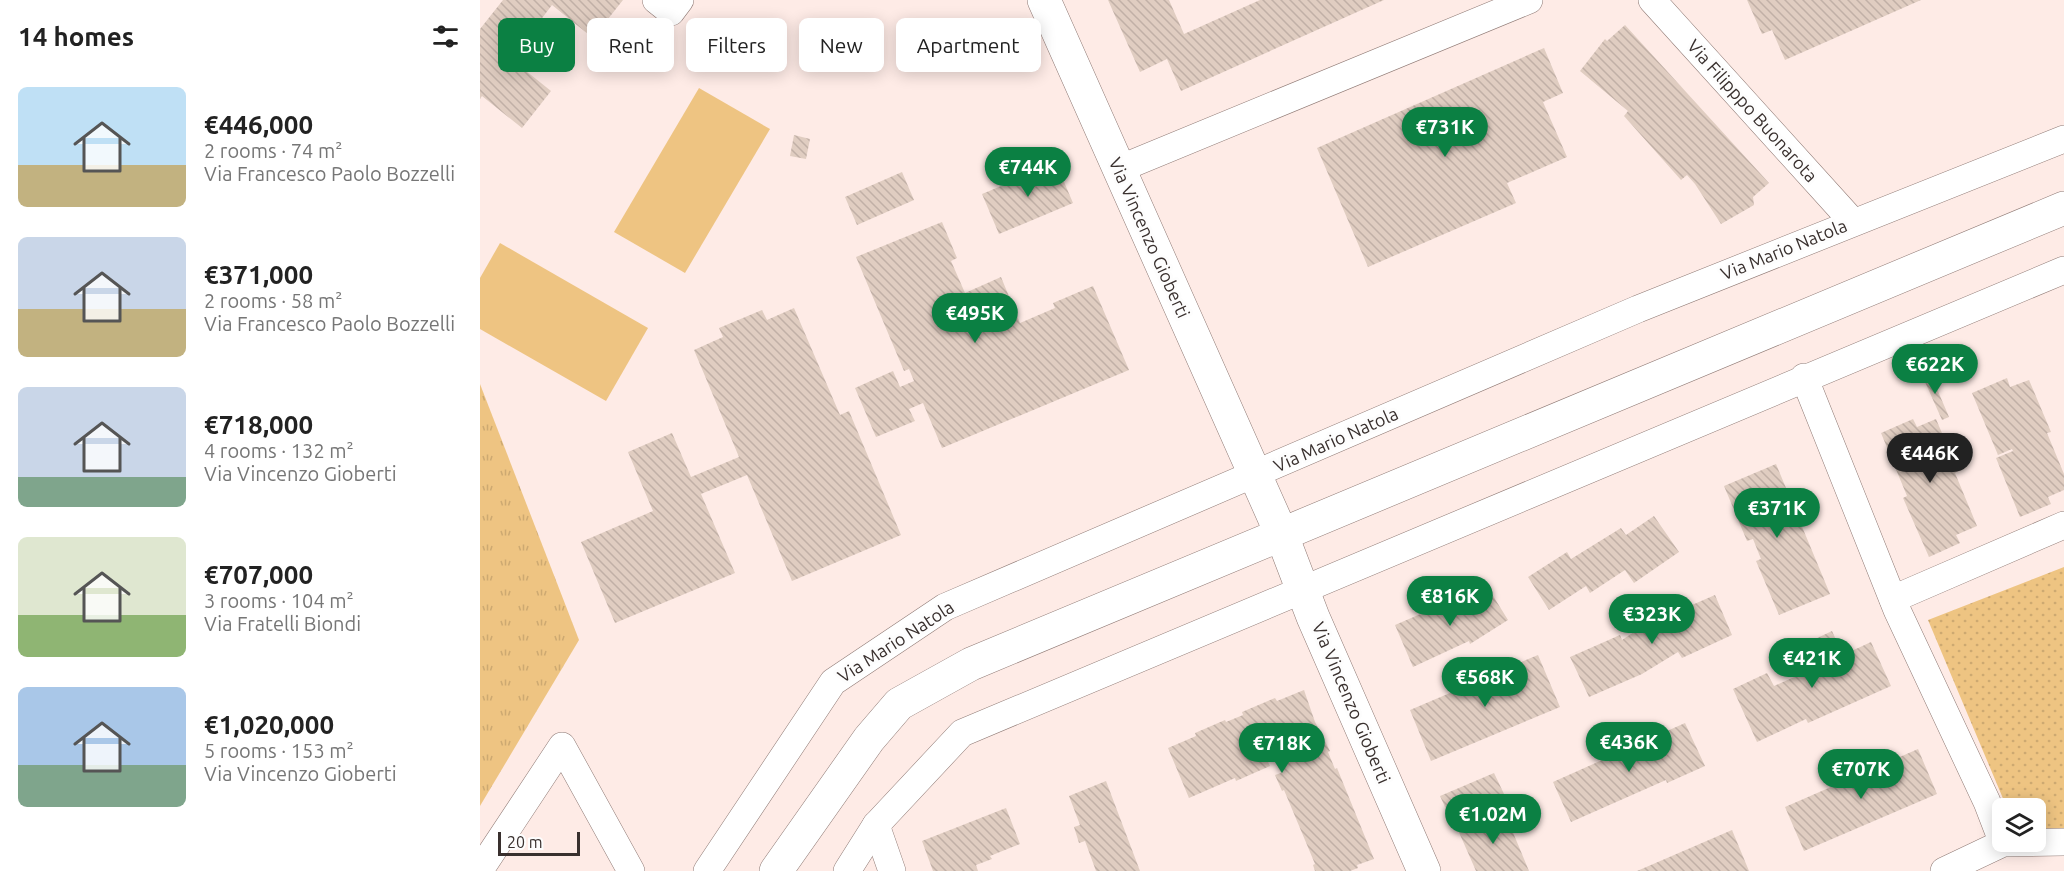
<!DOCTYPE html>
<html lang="en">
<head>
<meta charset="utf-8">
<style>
  :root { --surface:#fff; --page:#f2f2f2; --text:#222; --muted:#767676; --accent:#0b8043 }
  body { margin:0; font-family:Ubuntu,sans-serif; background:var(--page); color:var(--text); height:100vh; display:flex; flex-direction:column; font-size:22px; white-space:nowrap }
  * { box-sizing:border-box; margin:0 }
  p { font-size:20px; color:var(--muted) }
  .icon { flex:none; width:33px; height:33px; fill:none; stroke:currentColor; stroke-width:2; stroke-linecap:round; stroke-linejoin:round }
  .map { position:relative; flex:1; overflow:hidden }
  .panel { display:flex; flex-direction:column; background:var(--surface); width:480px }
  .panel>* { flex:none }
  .guide { position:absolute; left:18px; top:18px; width:570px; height:54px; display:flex; gap:12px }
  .fabs { position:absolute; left:1512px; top:798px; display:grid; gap:12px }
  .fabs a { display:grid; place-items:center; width:54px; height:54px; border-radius:9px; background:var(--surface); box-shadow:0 3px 15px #0003; font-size:30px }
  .scale { position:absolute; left:18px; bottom:15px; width:82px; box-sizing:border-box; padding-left:6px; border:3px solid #39302e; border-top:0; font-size:16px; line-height:21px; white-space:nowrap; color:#39302e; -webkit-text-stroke:4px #fdfdfd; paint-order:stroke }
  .price { position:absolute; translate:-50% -51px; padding:0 14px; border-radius:21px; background:var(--accent); color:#fff; font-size:20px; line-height:39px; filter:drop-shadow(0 2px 3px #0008) }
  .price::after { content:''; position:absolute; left:50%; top:36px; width:18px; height:14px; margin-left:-9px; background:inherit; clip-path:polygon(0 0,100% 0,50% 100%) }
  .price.selected { background:#222; color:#fff }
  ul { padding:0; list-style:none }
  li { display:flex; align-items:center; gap:18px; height:150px; padding:0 18px }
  li span { display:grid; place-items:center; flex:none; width:168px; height:120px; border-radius:9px; color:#555 }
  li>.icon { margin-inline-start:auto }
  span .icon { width:72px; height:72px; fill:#fffc; stroke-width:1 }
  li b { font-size:26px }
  h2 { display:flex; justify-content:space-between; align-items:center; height:72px; padding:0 18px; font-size:26px }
  .pill { padding:0 21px; border-radius:9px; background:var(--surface); box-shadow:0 3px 15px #0003; font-size:21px; line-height:54px }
  .pill.selected { background:var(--accent); color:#fff }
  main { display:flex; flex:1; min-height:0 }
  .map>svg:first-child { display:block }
  .grass { fill:url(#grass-tufts) }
  .park { fill:url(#park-dots) }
  .pitch { fill:#eec482 }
  .building { fill:url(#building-back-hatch) }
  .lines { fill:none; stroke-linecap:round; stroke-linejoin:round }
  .street-casing { stroke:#8f7a75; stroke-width:28 }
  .secondary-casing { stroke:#8f7a75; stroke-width:34 }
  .street { stroke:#fff; stroke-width:27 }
  .secondary { stroke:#fff; stroke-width:33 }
  .labels { text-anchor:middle; stroke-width:6; stroke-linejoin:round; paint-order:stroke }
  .street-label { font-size:18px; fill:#39302e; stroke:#fdfdfd }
</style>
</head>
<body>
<main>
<section class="panel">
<h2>14 homes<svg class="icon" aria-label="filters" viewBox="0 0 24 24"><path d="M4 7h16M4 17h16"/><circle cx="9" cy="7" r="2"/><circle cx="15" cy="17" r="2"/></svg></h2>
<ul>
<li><span style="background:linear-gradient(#bfe0f5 65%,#c2b280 0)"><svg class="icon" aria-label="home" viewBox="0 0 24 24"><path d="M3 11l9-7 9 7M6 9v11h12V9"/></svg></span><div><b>€446,000</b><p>2 rooms · 74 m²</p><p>Via Francesco Paolo Bozzelli</p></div></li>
<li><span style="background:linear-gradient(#c9d6e8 60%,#c2b280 0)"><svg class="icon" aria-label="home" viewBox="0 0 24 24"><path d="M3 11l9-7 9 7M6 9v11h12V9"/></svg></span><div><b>€371,000</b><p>2 rooms · 58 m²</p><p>Via Francesco Paolo Bozzelli</p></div></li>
<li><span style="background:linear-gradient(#c9d6e8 75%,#7fa58c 0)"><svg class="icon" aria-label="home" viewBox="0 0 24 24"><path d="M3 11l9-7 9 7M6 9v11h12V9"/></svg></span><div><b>€718,000</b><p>4 rooms · 132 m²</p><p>Via Vincenzo Gioberti</p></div></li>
<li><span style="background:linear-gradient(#dfe7d0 65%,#8fb573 0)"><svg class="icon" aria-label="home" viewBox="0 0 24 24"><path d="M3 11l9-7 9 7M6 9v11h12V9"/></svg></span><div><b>€707,000</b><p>3 rooms · 104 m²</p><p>Via Fratelli Biondi</p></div></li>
<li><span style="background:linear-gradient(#a9c7e8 65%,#7fa58c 0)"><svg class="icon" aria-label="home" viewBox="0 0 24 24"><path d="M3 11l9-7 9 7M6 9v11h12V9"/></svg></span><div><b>€1,020,000</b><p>5 rooms · 153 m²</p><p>Via Vincenzo Gioberti</p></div></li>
</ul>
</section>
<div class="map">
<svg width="1584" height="871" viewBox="0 0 1584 871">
  <defs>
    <pattern id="grass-tufts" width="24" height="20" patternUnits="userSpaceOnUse" patternTransform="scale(1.5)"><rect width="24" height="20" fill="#eec482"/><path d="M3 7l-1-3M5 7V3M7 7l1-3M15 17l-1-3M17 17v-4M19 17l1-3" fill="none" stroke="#cda971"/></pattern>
    <pattern id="park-dots" width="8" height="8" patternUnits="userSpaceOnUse" patternTransform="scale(1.5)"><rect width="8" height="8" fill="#eec482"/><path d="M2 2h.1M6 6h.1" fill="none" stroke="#cda971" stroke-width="1.8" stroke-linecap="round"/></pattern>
    <pattern id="building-back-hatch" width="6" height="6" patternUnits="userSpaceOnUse" patternTransform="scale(1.5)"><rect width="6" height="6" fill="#e0cdc1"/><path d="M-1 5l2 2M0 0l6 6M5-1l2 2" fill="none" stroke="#c1b0a6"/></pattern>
  </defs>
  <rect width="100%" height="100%" fill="#feebe6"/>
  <polygon class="grass" points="0,384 99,640 0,806"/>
  <polygon class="park" points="1584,567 1584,833 1556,829 1556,808 1527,808 1448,620"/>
  <g class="pitch">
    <polygon points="219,88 290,129 205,273 134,232"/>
    <polygon points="20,243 168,328 126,401 0,329 0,278"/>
  </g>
  <g class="building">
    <polygon points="23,0 143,0 113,38 72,5 31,59 71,91 42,128 2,96 0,99 0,29"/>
    <polygon points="628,0 689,0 704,34 780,0 904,0 701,91 687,59 660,72"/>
    <polygon points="1267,0 1441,0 1305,60 1292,30 1282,34"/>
    <polygon points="1145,25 1289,183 1273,197 1274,205 1241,224 1215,184 1207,175 1201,180 1144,116 1148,111 1100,71 1125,39 1127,41"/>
    <polygon points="1064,48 1083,93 1063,102 1087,157 1027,183 1036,203 888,267 837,148"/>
    <polygon points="314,135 330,139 326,159 310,156"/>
    <polygon points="576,163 593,203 519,234 502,194"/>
    <polygon points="422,172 434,200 377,225 365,197"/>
    <polygon points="462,222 477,258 471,261 485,293 521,277 540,323 575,308 573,303 613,286 649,370 462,448 443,403 429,409 435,421 396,437 375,388 413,371 420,387 434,381 429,369 424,371 376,257"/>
    <polygon points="314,308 360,415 369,411 421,535 312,581 267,475 221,494 255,573 135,623 101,542 173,511 148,452 192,433 211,477 259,457 214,350 243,337 239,328 282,310 287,320"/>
    <polygon points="1449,370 1469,417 1462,420 1441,373"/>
    <polygon points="1527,378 1530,387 1549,380 1571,432 1567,433 1584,474 1584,490 1568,497 1571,504 1540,517 1516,458 1533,451 1532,449 1518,455 1492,393"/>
    <polygon points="1433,419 1437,427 1456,419 1478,471 1475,473 1497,526 1476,535 1480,543 1449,557 1423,498 1427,496 1401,433"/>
    <polygon points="1296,464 1350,594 1299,615 1276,561 1281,559 1273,539 1267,541 1244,486"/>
    <polygon points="1174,516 1199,552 1154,583 1145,570 1110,593 1106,586 1069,610 1048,577 1087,552 1091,559 1141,528 1146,535"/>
    <polygon points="1007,586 1028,620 990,644 989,641 933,667 915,625 966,603 969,611"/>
    <polygon points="1235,595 1252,635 1202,658 1198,652 1162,674 1109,697 1090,657 1140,635 1142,640 1178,616 1177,613 1180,612 1202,603 1205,608"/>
    <polygon points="1352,631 1363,655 1391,642 1411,686 1328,723 1326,719 1277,742 1253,689 1287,673 1294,686 1344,664 1333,640"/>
    <polygon points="1058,655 1080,707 951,761 930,710 984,687 986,692 1006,684 1003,678"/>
    <polygon points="824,690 835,722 850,751 848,752 855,769 857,768 894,859 877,865 878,868 870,871 835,871 833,865 835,864 804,790 802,791 795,775 801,773 794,759 788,762 790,766 756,781 755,778 709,798 688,748 716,736 715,733 745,720 746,722 763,715 762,712 795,698 797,701"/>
    <polygon points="1205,723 1225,766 1187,783 1186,780 1091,822 1073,782"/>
    <polygon points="1438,749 1457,794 1324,851 1305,807"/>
    <polygon points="1014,773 1025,796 971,820 960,796"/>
    <polygon points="626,781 660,871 616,871 605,841 599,843 594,827 600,825 589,796"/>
    <polygon points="526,808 540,844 510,856 512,859 496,865 498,871 453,871 442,841"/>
    <polygon points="1024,811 1049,871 996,871 978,830"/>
    <polygon points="1252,830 1269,871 1157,871"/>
  </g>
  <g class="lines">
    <g class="street-casing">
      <g id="street">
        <polyline points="176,0 191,12 200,0"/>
        <polyline points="1172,0 1373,222"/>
        <polyline points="639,169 1049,0"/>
        <polyline points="1324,377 1417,610 1507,802 1522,841"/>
        <polyline points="1413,599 1584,525"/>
        <polyline points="396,825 412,871"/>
        <polyline points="0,870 82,746 151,871"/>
        <polyline points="227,871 353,682 465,607 1158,309 1584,139"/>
        <polyline points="367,871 396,825 482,733 1584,270"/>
        <polyline points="1464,871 1523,843 1584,842"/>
      </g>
    </g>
    <g class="secondary-casing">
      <g id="secondary">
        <polyline points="564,0 801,533 833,617 944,871"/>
        <polyline points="296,871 389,739 419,704 491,664 1584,208"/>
      </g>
    </g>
    <use href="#street" class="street"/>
    <use href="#secondary" class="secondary"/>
  </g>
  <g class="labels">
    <g class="street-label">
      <text transform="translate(1272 111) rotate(48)" y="6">Via Filipppo Buonarota</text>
      <text transform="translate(669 238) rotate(66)" y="6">Via Vincenzo Gioberti</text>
      <text transform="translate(1304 250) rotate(-22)" y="6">Via Mario Natola</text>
      <text transform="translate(856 440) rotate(-24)" y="6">Via Mario Natola</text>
      <text transform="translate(416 642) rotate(-33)" y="6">Via Mario Natola</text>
      <text transform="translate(871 703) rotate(67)" y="6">Via Vincenzo Gioberti</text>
    </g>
  </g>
</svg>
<div class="fabs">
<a><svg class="icon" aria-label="layers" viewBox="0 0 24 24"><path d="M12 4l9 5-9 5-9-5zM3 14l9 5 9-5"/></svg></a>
</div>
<div class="scale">20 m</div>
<b class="price" style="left:965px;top:158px">€731K</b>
<b class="price" style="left:548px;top:198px">€744K</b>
<b class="price" style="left:495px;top:344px">€495K</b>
<b class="price" style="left:1455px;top:395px">€622K</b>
<b class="price selected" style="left:1450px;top:484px">€446K</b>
<b class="price" style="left:1297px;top:539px">€371K</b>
<b class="price" style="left:970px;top:627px">€816K</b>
<b class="price" style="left:1172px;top:645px">€323K</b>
<b class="price" style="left:1332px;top:689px">€421K</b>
<b class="price" style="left:1005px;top:708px">€568K</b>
<b class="price" style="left:1149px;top:773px">€436K</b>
<b class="price" style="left:802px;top:774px">€718K</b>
<b class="price" style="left:1381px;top:800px">€707K</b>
<b class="price" style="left:1013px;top:845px">€1.02M</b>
<div class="guide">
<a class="pill selected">Buy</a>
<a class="pill">Rent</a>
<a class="pill">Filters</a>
<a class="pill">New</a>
<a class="pill">Apartment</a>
</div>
</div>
</main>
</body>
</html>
